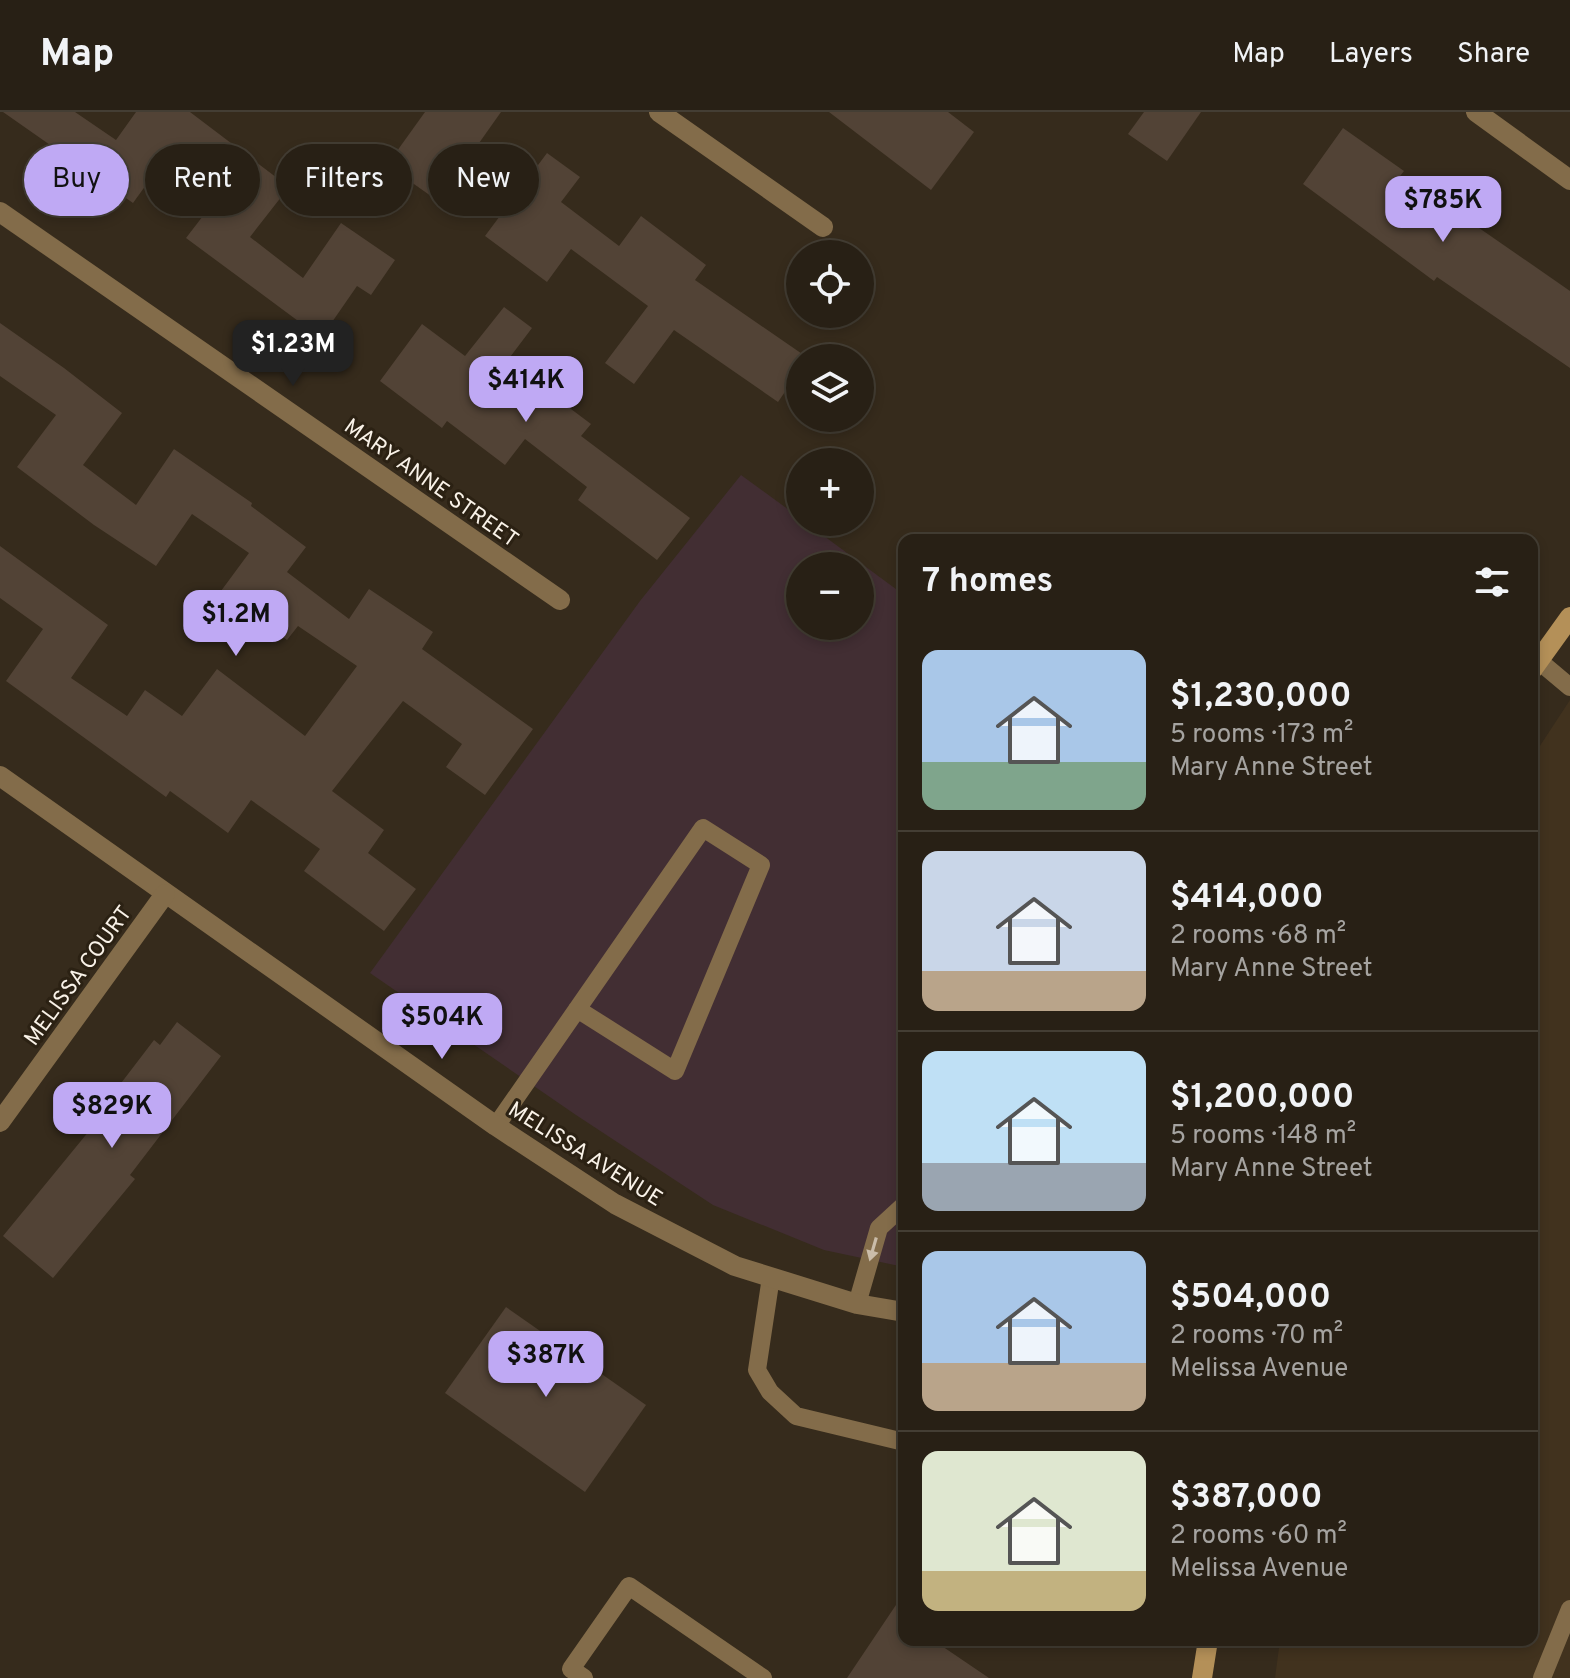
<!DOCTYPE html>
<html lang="en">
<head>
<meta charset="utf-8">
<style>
  :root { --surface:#282015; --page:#30281e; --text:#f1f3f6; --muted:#a5a3a0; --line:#443e34; --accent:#bfa9f4 }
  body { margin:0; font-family:Overpass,sans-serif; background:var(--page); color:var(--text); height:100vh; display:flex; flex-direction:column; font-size:30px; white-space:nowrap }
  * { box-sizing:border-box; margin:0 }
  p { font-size:26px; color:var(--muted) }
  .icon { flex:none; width:44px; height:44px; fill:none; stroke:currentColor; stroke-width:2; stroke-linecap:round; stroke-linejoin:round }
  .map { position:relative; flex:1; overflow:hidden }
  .details { position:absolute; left:898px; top:422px; width:640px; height:1112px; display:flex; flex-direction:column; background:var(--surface); border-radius:16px; box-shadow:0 4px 12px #0003,0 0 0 2px var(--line) }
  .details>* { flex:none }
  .top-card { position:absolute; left:24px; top:32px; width:754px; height:72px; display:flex; gap:16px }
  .controls { position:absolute; left:786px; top:128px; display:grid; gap:16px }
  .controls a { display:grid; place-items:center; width:88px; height:88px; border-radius:50%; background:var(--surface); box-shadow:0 4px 12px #0003,0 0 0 2px var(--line); font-size:40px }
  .price { position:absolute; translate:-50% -68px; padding:0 18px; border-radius:16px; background:var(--accent); color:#111; font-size:26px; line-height:52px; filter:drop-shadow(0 2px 4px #0008) }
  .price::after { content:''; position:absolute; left:50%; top:48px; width:24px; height:18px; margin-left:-12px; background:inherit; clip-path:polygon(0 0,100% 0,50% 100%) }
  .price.on { background:#222; color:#fff }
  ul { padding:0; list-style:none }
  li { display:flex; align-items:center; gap:24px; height:200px; padding:0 24px }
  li+li { border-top:2px solid var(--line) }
  li span { display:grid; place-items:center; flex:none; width:224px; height:160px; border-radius:16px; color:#555 }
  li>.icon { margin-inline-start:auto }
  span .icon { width:96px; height:96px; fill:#fffc; stroke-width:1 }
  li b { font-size:34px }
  h2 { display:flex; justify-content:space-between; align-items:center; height:96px; padding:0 24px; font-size:34px }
  .chip { padding:0 28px; border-radius:36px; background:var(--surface); box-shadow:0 4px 12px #0003,0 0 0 2px var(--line); font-size:28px; line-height:72px }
  .chip.on { background:var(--accent); color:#111 }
  header { display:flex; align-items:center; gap:48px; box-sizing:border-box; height:112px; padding:0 40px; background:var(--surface); border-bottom:2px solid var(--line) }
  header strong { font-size:38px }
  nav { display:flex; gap:44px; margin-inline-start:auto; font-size:28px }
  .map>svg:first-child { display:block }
  .commercial { fill:#422e33; fill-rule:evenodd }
  .built { fill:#41321e }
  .building { fill:#524336 }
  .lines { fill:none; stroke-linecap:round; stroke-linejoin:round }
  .lane { stroke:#836c4a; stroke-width:18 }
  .street { stroke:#836c4a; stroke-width:20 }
  .secondary { stroke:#b49058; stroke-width:20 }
  .oneway { fill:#cabca9 }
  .labels { text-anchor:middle; stroke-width:6; stroke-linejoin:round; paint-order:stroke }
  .street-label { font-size:22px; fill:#f9f2e8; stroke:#2b2113 }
</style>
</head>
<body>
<header>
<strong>Map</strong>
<nav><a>Map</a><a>Layers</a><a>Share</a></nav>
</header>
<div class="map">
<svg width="1570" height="1566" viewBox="0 0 1570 1566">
  <rect width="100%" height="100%" fill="#362b1c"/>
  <path class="commercial" d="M741,363l59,43v4h5l99,73v672l-80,-17 -111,-45 -137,-90 -206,-142 270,-372zM800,454h60v60h-60z"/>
  <polygon class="built" points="1570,588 1570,1566 1275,1566 1280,1528 1532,1528 1532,646"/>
  <g class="building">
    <polygon points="3,0 75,0 116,28 136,0 190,0 289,75 250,125 303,166 341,111 395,148 371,183 357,174 321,226 186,126 226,74 172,37 133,91"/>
    <polygon points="425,0 501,0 438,89 387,53"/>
    <polygon points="829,0 948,0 974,20 931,78"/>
    <polygon points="1144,0 1201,0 1167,49 1128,22"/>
    <polygon points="1343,16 1404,59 1397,68 1464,116 1469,109 1570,179 1570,256 1437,165 1434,169 1303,72"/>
    <polygon points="547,41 580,65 561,90 619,134 641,104 706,153 695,168 808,246 800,246 800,258 778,290 674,218 634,272 605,251 648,194 571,137 547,170 485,124"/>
    <polygon points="504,195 532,216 507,249 591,312 581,324 690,406 657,448 578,388 587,375 525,327 505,353 447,309 442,316 380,269 422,212 465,244"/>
    <polygon points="0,211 64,256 122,301 83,353 136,393 174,337 252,391 251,394 306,435 287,460 349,507 369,477 433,520 422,537 533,617 485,683 446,655 462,632 403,589 332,679 384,718 368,741 416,777 384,819 304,759 320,737 251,688 228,721 170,679 166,685 6,569 43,517 0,486 0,434 108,513 71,566 127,604 145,578 182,604 217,557 305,624 357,554 298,514 287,528 221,479 249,441 192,402 156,454 94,413 17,355 56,303 0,264"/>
    <polygon points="177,910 221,944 130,1063 135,1067 53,1166 3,1124 103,1002 99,1000 154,928 160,933"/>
    <polygon points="506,1195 646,1293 585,1380 445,1281"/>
    <polygon points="904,1481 904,1528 933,1528 989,1566 847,1566"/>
  </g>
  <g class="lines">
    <g class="lane">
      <polyline points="1539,549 1570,575"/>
      <polyline points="496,1014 703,716 761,753 675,959 577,897"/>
      <polyline points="771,1165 757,1258 770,1280 796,1304 904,1330"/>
      <polyline points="857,1192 879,1116 904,1093"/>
      <polyline points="584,1566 571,1557 629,1474 763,1566"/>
      <polyline points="1542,1566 1570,1497"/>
    </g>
    <g class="street">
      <polyline points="659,0 823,115"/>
      <polyline points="1476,0 1570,68"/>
      <polyline points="0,100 560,488"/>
      <polyline points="0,664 496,1014 615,1092 735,1154 857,1192 904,1200"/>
      <polyline points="0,1010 165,782"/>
    </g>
    <g class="secondary">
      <polyline points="1532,558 1570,505"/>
      <polyline points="1202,1566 1208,1528"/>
    </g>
  </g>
  <defs><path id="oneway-solid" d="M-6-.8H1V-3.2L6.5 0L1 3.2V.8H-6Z" transform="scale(2)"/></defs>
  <use class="oneway" href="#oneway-solid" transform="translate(873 1137) rotate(106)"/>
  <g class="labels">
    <g class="street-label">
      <text transform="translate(432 370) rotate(35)" y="8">MARY ANNE STREET</text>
      <text transform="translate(77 863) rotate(-54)" y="8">MELISSA COURT</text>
      <text transform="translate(586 1041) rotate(32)" y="8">MELISSA AVENUE</text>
    </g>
  </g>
</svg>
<div class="controls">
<a><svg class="icon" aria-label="locate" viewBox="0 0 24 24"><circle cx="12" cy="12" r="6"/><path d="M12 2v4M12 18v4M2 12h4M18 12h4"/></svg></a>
<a><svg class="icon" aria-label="layers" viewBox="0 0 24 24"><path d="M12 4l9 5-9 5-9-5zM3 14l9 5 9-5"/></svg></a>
<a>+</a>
<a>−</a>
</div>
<b class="price" style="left:1443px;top:132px">$785K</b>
<b class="price on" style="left:293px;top:276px">$1.23M</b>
<b class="price" style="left:526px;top:312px">$414K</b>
<b class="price" style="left:236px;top:546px">$1.2M</b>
<b class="price" style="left:442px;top:949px">$504K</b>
<b class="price" style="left:112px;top:1038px">$829K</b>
<b class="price" style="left:546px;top:1287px">$387K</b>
<div class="top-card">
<a class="chip on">Buy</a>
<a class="chip">Rent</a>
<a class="chip">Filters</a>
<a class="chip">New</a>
</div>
<section class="details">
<h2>7 homes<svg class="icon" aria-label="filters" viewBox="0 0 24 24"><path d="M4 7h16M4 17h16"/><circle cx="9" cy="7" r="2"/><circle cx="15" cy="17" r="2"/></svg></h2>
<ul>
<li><span style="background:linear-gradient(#a9c7e8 70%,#7fa58c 0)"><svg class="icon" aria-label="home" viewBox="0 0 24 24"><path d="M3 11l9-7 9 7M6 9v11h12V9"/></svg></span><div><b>$1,230,000</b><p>5 rooms · 173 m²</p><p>Mary Anne Street</p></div></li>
<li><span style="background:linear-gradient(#c9d6e8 75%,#b9a48a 0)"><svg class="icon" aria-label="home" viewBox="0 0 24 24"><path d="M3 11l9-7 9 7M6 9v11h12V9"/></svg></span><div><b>$414,000</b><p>2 rooms · 68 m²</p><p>Mary Anne Street</p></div></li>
<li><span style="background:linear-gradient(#bfe0f5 70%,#9aa5b1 0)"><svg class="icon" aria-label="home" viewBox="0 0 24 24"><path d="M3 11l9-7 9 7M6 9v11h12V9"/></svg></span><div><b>$1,200,000</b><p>5 rooms · 148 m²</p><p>Mary Anne Street</p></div></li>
<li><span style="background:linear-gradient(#a9c7e8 70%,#b9a48a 0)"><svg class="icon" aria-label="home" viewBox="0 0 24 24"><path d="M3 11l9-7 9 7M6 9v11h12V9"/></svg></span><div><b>$504,000</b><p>2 rooms · 70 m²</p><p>Melissa Avenue</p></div></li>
<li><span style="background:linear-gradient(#dfe7d0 75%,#c2b280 0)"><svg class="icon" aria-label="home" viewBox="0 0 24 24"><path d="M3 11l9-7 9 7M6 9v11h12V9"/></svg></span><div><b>$387,000</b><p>2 rooms · 60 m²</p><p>Melissa Avenue</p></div></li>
</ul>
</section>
</div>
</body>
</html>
